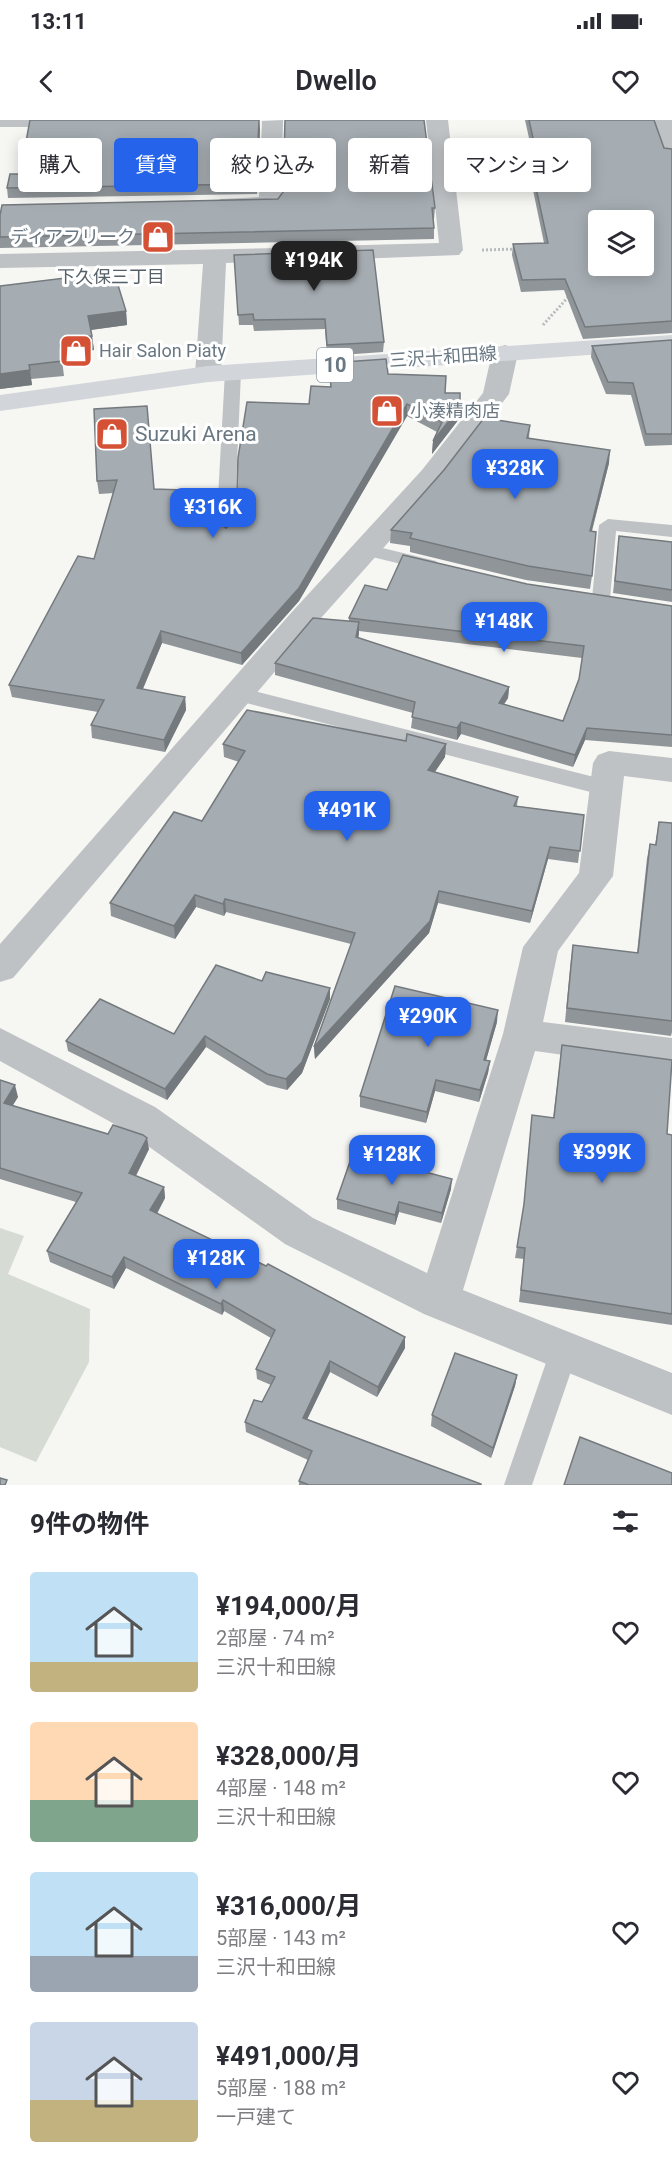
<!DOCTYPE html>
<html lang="ja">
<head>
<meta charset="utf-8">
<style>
  :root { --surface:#fff; --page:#f7f7f7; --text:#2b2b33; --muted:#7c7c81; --accent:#2563eb }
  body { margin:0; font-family:Roboto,"Noto Sans JP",sans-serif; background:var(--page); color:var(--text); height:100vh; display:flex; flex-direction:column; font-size:22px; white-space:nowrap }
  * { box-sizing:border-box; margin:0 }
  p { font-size:20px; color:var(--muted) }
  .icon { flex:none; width:33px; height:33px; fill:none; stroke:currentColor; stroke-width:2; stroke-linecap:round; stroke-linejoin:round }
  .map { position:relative; height:1365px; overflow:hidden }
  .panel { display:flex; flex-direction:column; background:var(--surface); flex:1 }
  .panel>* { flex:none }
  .hud { position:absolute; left:18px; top:18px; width:636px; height:54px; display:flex; gap:12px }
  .controls { position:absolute; left:588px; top:90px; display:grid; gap:12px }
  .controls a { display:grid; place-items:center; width:66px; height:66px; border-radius:6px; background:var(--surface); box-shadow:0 3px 15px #0003; font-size:30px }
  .price { position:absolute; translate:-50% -51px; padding:0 14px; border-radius:12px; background:var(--accent); color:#fff; font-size:20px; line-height:39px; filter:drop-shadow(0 2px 3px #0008) }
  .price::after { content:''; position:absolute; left:50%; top:36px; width:18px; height:14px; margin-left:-9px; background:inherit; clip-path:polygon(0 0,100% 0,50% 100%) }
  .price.on { background:#222; color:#fff }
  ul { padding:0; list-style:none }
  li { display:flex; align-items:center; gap:18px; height:150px; padding:0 30px }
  li span { display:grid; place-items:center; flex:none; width:168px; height:120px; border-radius:6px; color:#555 }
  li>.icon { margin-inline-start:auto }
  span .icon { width:72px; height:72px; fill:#fffc; stroke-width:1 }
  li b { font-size:26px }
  h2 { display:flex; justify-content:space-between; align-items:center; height:72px; padding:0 30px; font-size:26px }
  .chip { padding:0 21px; border-radius:6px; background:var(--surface); box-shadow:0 3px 15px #0003; font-size:21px; line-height:54px }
  .chip.on { background:var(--accent); color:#fff }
  .status { display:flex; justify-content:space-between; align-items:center; height:42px; padding:0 30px; background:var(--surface); direction:ltr }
  .status svg { height:16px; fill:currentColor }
  header { display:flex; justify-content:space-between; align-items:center; height:78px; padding:0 30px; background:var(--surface); font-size:27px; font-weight:600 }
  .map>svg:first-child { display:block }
  .green { fill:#d6dbd3 }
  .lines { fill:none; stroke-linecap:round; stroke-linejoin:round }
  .path { stroke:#b8bbbd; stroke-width:3; stroke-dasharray:2 2; stroke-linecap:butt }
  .service { fill:#bec2c5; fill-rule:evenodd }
  .minor { fill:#bec2c5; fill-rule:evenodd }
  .primary { fill:#d2d6da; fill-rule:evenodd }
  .wall { fill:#8f9599; fill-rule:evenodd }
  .shaded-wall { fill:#74797d }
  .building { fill:#a6adb2; stroke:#74797d; stroke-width:1.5; fill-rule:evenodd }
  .labels { text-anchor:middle; stroke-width:6; stroke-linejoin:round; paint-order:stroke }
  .far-poi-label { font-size:18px; fill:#687782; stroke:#fff; text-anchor:start }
  .far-neighbourhood-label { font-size:18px; fill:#556067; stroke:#fff }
  .far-street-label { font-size:18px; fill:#687782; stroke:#fff }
  .shield { fill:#fff; stroke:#95a0a8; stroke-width:1.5 }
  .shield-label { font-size:20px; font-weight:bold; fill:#687782 }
  .poi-label { font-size:21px; fill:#687782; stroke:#fff; text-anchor:start }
</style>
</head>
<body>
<div class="status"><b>13:11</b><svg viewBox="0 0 49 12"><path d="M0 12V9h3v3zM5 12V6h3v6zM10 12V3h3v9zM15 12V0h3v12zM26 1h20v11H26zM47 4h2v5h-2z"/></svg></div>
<header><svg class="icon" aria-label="back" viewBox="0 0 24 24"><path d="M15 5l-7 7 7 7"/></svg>Dwello<svg class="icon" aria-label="heart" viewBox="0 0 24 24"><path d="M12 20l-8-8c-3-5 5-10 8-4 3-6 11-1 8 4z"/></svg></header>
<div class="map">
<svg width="672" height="1365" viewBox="0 0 672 1365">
  <rect width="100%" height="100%" fill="#f6f6f3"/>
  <polygon class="green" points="0,1108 24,1116 8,1154 90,1189 89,1242 36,1342 0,1327"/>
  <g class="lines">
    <g class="path">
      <polyline points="482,130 517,129"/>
      <polyline points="543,205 570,175"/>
    </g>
    <g class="service">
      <polygon points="233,247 241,252 234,413 225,419 216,413 225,252"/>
      <polygon points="608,399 672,405 672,417 616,411 610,479 608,483 594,483 592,479 599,405"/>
      <polygon points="366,424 436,441 439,445 430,451 360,434 357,430"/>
      <polygon points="238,567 606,660 613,663 616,668 613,673 606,676 231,579 228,574 231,569"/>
      <polygon points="564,1218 574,1222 578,1231 532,1365 504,1365 550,1231 554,1222"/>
    </g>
    <g class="minor">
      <polygon points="0,0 83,0 84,1 80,5 73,7 0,7"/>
      <polygon points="283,0 281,83 278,88 228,91 220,89 217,84 220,79 259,77 262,1"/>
      <polygon points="426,0 448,0 463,130 459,135 329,140 321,138 317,133 321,128 329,126 439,123"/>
      <polygon points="650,0 672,0 672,39 664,38 661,33"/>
      <polygon points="280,128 288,130 292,135 288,140 226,143 221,254 217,259 208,262 199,259 195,254 203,144 0,148 0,134"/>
      <polygon points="505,225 514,228 518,233 509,274 442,362 313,507 13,858 0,862 0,824 291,493 422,350 483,273 492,233 496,228"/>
      <polygon points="609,631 672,638 672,662 624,656 613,756 558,831 543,902 672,918 672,950 535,931 463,1170 672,1253 672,1295 424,1194 285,1124 127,1011 0,941 0,908 155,987 313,1098 427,1153 503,914 523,827 579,753 593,643 598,635"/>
    </g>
    <polygon class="primary" points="672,215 672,229 208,262 0,291 0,275 208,246"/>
  </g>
  <g class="wall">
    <polygon points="525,0 654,0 664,28 672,29 672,213 583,219 564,170 521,172 512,135 513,124 544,123 528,46 529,36 533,36"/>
    <polygon points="260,9 257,74 8,78 7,68 20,54"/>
    <polygon points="283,72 435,88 434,99 433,99 434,108 434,119 0,128 0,95 278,79"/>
    <polygon points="234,135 384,222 383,232 327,236 325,209 254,211 253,205 239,205"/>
    <polygon points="0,166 126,191 127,205 91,210 94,230 79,232 79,238 62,240 64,256 31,259 32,265 0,269"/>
    <polygon points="672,220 672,325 645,326 631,275 606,274 591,237 592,226"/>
    <polygon points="329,243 388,254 445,273 460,287 459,299 432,334 433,321 437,312 407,296 299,481 242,545 162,523 143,569 185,577 186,590 165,632 92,618 91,605 98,592 12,577 9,565 94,439 114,373 99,374 97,361 94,289 154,369 215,383 214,401 226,408 236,400 309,284 330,266"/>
    <polygon points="530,305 529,318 609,343 592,411 592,456 590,469 526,460 410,432 410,426 390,423 391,410"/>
    <polygon points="619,416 672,422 672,482 613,473"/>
    <path d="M527,464l145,22v141l-87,-7 -12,27 -112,-33 -4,6 -46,-12 2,-15 -138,-38v-12l74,-41v-4l38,-28zM359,511l223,27 -3,21 -16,42 -59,-17 4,-6 1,-11 -151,-49z"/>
    <polygon points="406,621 446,624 445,637 435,652 518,677 517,686 584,695 578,743 548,739 530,803 438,783 429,813 315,939 314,927 351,824 226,792 224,796 196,787 175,819 111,796 110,783 202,701 239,642 224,637 223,624"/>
    <polygon points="659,702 672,703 672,912 671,916 565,902 571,839 573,825 637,833 647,738 650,724 655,725"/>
    <polygon points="262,861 330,868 330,879 302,953 287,970 267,965 206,927 167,980 68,931 66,921 174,914"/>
    <polygon points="497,902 486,940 490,941 488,953 479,982 435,971 426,1003 360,987 360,976"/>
    <polygon points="562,925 667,1014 672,1015 672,1205 519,1182 524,1139 515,1138 523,1093 532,995 553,998"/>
    <polygon points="0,960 18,977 12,986 149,1029 136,1056 164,1067 165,1078 157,1094 405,1217 405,1228 377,1277 330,1252 307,1299 481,1365 299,1365 299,1361 308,1340 246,1312 245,1302 262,1282 271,1265 257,1259 256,1249 271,1218 224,1191 222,1195 126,1148 114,1169 50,1142 47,1131 76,1082 0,1059"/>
    <polygon points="451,1069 441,1103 399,1092 395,1105 337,1089 337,1079"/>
    <polygon points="517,1255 515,1266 491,1338 431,1306 432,1295"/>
  </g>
  <g class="shaded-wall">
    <polygon points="259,0 260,9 257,74 256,64"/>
    <polygon points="126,191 127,205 90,210 88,196"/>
    <polygon points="92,216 94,230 79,232 79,238 62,240 60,225 76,217"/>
    <polygon points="30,250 32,265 0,269 0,254"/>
    <polygon points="407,284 407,296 299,481 242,545 241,533"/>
    <polygon points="460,287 459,299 432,334 433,321"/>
    <polygon points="610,330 609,343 588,425 590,411"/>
    <polygon points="215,371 215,383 214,413 213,400"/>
    <polygon points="359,502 359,514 356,529 356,517"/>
    <polygon points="161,511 162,523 138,580 137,568"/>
    <polygon points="509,567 508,578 497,595 499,583"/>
    <polygon points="185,577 186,590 165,632 164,620"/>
    <polygon points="461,602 461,614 457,620 457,608"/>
    <polygon points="587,608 585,620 573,647 575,635"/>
    <polygon points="446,624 445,637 427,663 428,650"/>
    <polygon points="550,727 548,739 530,803 532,791"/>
    <polygon points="439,771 438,783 429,813 315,939 314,927"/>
    <polygon points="195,775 196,787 175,819 174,806"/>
    <polygon points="225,779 226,792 224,796 223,784"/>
    <polygon points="330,868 330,879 302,953 287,970 286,959"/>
    <polygon points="498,890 497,902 483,951 484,940"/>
    <polygon points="205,916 206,927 167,980 165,969"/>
    <polygon points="490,941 488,953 479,982 480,970"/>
    <polygon points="436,960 435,971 426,1003 427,992"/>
    <polygon points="15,965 18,977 7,995 4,983"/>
    <polygon points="147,1018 149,1029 131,1065 129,1053"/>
    <polygon points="452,1059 451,1069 441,1103 442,1093"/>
    <polygon points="164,1067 165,1078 152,1102 150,1090"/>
    <polygon points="399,1082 399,1092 395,1105 395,1095"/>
    <polygon points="124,1137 126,1148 114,1169 112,1157"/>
    <polygon points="223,1180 224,1191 222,1195 221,1184"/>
    <polygon points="405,1217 405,1228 377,1277 378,1267"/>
    <polygon points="330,1241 330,1252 303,1308 303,1298"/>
    <polygon points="517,1255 515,1266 491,1338 493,1328"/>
  </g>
  <g class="building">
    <polygon points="30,0 259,0 256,64 7,68 10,54 20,54"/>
    <polygon points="285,0 424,0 435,88 432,88 434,108 0,117 0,95 2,85 278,79 283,72"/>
    <path d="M529,0h125l10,28 8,1v172l-87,6 -20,-48 -43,1 -9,-36 35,-1 -19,-87h8zM598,100h46v46h-46z"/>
    <polygon points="373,130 384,222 327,225 325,199 254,200 253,194 238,195 234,135"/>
    <polygon points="114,152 126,191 88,196 92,216 76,217 78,223 60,225 62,241 29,245 30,250 0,254 0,166"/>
    <polygon points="672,220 672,314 646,314 633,263 608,262 592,226"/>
    <polygon points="386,239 388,254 446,256 445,273 460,273 460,287 433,321 442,302 407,284 299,468 241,533 161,511 137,568 185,577 164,620 91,605 104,580 9,565 78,436 94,439 117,360 97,361 94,289 147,286 154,369 215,371 213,400 226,408 236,400 238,338 247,282 309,284 311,266 331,267 329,243"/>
    <polygon points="484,298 530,305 527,318 610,330 590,411 596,412 592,456 528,446 410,418 412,413 391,410 444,350"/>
    <polygon points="619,416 672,422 672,470 615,461"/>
    <polygon points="403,435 527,464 672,486 672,615 587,608 575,635 461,602 457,608 412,597 415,582 275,543 313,498 359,502 356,517 509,567 499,583 563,601 579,559 584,526 349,498 365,465 387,470"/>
    <polygon points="247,590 406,621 407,614 446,624 428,650 518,677 514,686 584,695 580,731 550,727 532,791 439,771 430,801 314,927 355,813 225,779 223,784 195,775 174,806 110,783 174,692 202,701 245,631 223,624"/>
    <polygon points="659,702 672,703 672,901 567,888 573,825 638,833 650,724 656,725"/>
    <polygon points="216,845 262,861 266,852 330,868 302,942 286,959 267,954 205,916 165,969 66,921 100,879 174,914"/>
    <polygon points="395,866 498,890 484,940 490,941 480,970 436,960 427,992 360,976"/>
    <polygon points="562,925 672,940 667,1014 672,1015 672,1194 521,1170 525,1128 517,1127 524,1084 532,995 554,998"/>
    <polygon points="0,960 15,965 4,983 108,1014 113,1005 143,1015 147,1018 129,1053 164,1067 150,1090 266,1146 268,1144 405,1217 378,1267 330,1241 303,1298 481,1364 481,1365 309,1365 299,1361 312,1331 245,1302 254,1280 262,1282 275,1257 256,1249 275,1210 223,1180 221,1184 124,1137 112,1157 47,1131 82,1073 0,1048"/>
    <polygon points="353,1033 452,1059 442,1093 399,1082 395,1095 337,1079"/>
    <polygon points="455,1233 517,1255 493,1328 432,1295"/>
    <polygon points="580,1317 672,1353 672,1365 564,1365"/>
    <polygon points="0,1358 7,1360 5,1365 0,1365"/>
  </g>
  <defs>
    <g id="shop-square" transform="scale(1.725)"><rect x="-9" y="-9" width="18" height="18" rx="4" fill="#d55135" stroke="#fff"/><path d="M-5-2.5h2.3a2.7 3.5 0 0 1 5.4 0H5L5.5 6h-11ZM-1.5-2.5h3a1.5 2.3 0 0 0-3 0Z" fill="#fff"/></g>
  </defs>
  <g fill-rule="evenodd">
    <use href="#shop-square" x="158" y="117"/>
    <use href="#shop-square" x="76" y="231"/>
    <use href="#shop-square" x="387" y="291"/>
    <use href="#shop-square" x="112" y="314"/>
  </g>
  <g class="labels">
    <g class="far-poi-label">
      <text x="135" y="123" text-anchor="end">ディアフリーク</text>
      <text x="99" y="237">Hair Salon Piaty</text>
      <text x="410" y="297">小湊精肉店</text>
    </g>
    <g class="far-neighbourhood-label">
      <text x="111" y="163">下久保三丁目</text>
    </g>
    <g class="far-street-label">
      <text transform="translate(443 237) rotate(-4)" y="6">三沢十和田線</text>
    </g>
    <rect class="shield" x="317" y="228" width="36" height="34" rx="4.5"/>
    <g class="shield-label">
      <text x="335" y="252">10</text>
    </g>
    <g class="poi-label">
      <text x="135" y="321">Suzuki Arena</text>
    </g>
  </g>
</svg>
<div class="controls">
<a><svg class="icon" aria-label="layers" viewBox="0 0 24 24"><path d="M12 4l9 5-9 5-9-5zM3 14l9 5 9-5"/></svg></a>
</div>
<b class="price on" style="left:314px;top:172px">¥194K</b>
<b class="price" style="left:515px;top:380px">¥328K</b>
<b class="price" style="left:213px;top:419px">¥316K</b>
<b class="price" style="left:504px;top:533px">¥148K</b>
<b class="price" style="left:347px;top:722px">¥491K</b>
<b class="price" style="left:428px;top:928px">¥290K</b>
<b class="price" style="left:602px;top:1064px">¥399K</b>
<b class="price" style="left:392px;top:1066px">¥128K</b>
<b class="price" style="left:216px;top:1170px">¥128K</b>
<div class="hud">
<a class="chip">購入</a>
<a class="chip on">賃貸</a>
<a class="chip">絞り込み</a>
<a class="chip">新着</a>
<a class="chip">マンション</a>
</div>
</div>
<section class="panel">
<h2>9件の物件<svg class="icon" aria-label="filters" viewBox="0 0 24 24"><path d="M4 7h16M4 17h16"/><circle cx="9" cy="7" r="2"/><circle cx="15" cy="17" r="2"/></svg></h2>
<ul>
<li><span style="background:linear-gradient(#bfe0f5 75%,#c2b280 0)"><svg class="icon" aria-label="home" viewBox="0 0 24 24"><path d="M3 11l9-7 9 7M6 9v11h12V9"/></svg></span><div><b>¥194,000/月</b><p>2部屋 · 74 m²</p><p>三沢十和田線</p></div><svg class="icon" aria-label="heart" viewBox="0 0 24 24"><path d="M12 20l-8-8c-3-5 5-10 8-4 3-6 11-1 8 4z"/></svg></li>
<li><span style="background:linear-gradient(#ffd9b3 65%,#7fa58c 0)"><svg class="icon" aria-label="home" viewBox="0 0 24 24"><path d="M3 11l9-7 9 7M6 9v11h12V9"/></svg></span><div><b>¥328,000/月</b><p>4部屋 · 148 m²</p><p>三沢十和田線</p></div><svg class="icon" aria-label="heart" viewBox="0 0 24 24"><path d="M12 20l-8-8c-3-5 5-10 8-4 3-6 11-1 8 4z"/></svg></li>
<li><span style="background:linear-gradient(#bfe0f5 70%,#9aa5b1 0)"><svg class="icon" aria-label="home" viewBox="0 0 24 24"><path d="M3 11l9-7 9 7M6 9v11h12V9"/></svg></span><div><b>¥316,000/月</b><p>5部屋 · 143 m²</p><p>三沢十和田線</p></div><svg class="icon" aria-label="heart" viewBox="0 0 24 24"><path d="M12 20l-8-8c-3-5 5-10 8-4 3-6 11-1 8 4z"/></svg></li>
<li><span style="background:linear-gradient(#c9d6e8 65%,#c2b280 0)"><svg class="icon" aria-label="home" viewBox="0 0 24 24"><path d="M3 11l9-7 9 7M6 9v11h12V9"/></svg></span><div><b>¥491,000/月</b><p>5部屋 · 188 m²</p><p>一戸建て</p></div><svg class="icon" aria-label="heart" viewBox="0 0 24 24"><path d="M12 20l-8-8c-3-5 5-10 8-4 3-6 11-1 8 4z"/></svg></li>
</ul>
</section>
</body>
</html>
